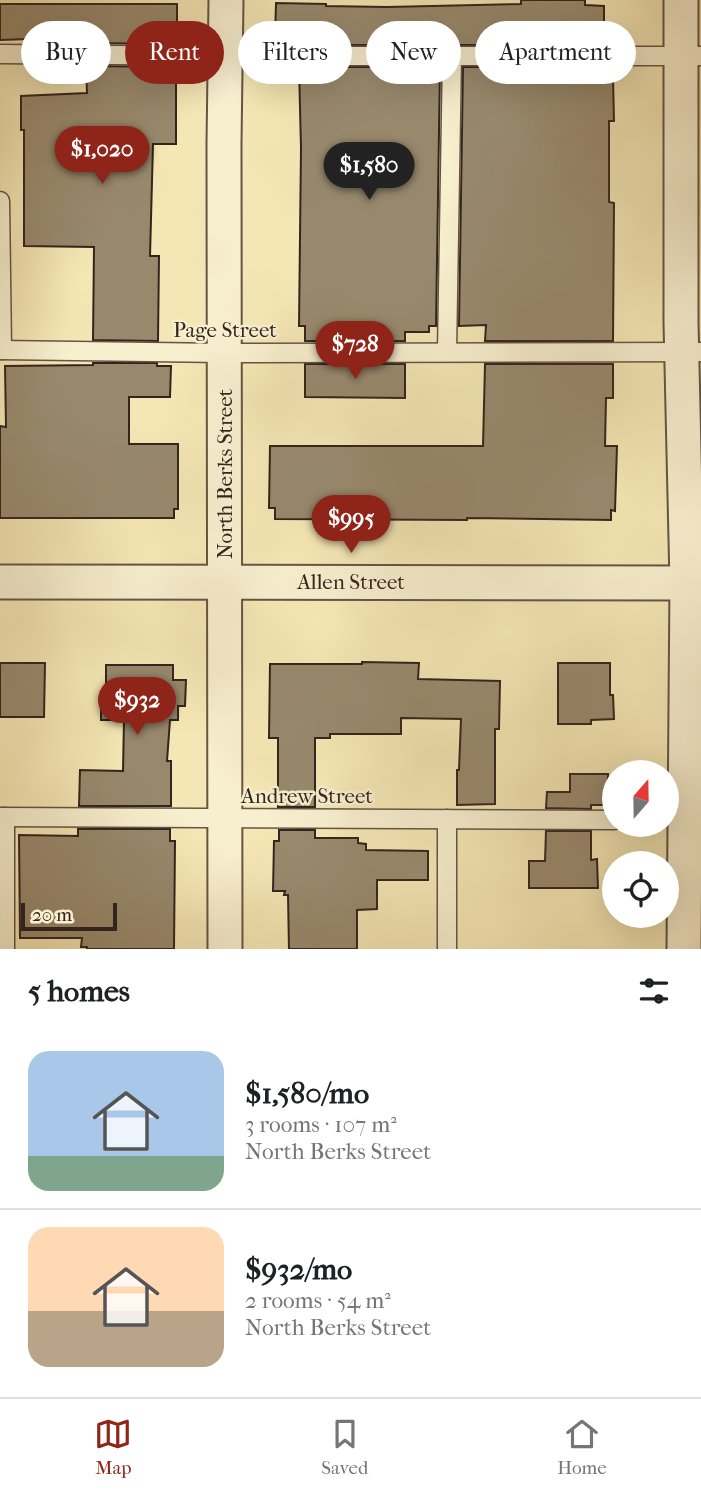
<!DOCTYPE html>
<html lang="en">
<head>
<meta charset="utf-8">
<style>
  :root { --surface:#fff; --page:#f6f6f6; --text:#202124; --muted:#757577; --line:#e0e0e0; --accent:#8f2418 }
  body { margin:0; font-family:"IM FELL French Canon",serif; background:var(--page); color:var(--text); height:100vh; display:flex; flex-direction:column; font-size:26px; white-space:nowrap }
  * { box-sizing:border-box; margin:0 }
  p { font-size:23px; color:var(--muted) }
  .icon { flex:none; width:38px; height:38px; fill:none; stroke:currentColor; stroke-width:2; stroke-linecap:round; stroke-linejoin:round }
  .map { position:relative; height:949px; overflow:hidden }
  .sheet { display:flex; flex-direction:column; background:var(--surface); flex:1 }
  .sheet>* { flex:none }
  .guide { position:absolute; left:21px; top:21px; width:660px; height:63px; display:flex; gap:14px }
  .needle { width:46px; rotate:20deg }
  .buttons { position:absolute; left:602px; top:760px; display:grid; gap:14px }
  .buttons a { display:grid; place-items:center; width:77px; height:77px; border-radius:50%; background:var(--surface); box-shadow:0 7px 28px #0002; font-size:35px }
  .scale { position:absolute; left:21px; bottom:18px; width:96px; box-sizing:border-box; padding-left:7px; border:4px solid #34241e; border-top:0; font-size:19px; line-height:24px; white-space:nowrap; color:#34241e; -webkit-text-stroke:5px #f8efcf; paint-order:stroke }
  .price { position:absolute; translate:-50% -60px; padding:0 16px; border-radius:24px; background:var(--accent); color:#fff; font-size:23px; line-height:46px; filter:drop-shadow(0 2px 4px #0008) }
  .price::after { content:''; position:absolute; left:50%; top:42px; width:21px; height:16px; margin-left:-10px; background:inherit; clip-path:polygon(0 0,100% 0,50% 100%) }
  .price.current { background:#222; color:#fff }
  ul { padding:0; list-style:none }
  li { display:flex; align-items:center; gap:21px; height:175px; padding:0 28px }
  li+li { border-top:2px solid var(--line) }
  li span { display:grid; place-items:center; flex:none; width:196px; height:140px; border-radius:21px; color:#555 }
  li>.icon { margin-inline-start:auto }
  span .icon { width:84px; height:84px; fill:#fffc; stroke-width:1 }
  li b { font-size:30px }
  h2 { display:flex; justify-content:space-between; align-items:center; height:84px; padding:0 28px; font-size:30px }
  .chip { padding:0 24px; border-radius:32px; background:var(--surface); box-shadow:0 7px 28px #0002; font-size:24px; line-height:63px }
  .chip.current { background:var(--accent); color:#fff }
  .dock { display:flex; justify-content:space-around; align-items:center; height:98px; border-top:2px solid var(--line); background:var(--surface); font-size:19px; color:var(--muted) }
  .dock a { display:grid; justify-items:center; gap:4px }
  .dock .current { color:var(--accent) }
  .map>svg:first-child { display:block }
  .building { fill:#98896d; stroke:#34241e; stroke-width:2 }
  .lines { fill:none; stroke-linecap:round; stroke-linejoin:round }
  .lane-casing { stroke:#645544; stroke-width:21 }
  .street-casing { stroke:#645544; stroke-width:37 }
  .lane { stroke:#f8efcf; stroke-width:18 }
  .street { stroke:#f8efcf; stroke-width:33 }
  .labels { text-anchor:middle; stroke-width:5; stroke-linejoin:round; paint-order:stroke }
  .street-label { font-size:21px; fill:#34241e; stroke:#f8efcf }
</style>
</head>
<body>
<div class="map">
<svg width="701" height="949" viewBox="0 0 701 949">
  <rect width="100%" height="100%" fill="#f5e7b5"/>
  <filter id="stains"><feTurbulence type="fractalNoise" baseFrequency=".00286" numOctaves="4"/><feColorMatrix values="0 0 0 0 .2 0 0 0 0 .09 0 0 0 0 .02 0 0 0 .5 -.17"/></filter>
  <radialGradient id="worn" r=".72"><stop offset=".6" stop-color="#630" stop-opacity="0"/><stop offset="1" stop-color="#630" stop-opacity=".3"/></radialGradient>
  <g class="building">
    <polygon points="521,0 585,0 585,5 604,6 604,45 298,45 298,37 275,37 276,3 326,4 326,6 387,7 521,4"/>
    <polygon points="0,4 177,4 177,40 176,40 176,44 86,43 86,37 0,40"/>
    <polygon points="86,66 176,67 176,144 153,144 150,256 159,256 158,341 93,340 94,247 24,246 24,130 21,130 21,96 87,93"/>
    <polygon points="299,67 440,67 436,326 429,326 429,332 405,332 405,341 305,341 305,326 299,326 301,148"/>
    <polygon points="463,67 604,67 604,77 613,77 614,121 609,121 609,202 614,203 613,341 485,341 486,325 459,326"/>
    <polygon points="93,363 157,363 157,366 171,366 170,397 129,397 129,444 178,444 178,509 174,509 174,518 0,518 0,426 6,427 5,366 93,365"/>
    <polygon points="305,364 405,364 405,398 305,397"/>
    <polygon points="485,364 613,364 613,398 606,398 605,446 617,446 615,511 611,510 611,520 467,518 467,520 275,519 275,508 269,508 270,446 483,446"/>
    <polygon points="362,662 419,663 418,679 500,681 499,729 495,729 495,804 457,805 457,770 459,770 461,719 401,718 401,734 330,734 330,738 315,738 315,807 278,807 278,738 269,738 270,664 362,664"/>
    <polygon points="0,663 45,663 44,717 0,717"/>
    <polygon points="558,663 610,663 610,695 613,695 614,719 591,720 591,724 558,724"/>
    <polygon points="106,665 173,665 173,680 186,680 185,706 178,706 178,720 170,720 167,761 171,761 171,806 79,806 80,770 123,771 124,720 101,720 101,695 106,695"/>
    <polygon points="570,774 608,774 608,805 591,805 591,809 546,808 547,792 570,792"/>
    <polygon points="78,829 170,829 170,841 175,841 174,949 87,949 87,947 81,947 82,938 20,938 19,835 78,836"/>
    <polygon points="279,830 315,830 315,838 358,838 358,843 366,844 366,850 428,851 428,880 377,880 377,909 357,910 357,949 289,949 288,895 284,895 285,891 273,891 274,841 279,841"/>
    <polygon points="546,831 591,831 591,860 597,859 598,888 529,888 529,861 545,861"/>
  </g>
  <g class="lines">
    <g class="lane-casing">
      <g id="lane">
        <polyline points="0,54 225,56 701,56"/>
        <polyline points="0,201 2,350"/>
        <polyline points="0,350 224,353 701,352"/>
        <polyline points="447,352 452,56"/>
        <polyline points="0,817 614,820"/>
        <polyline points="447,819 447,949"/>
        <polyline points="5,949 5,817"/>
      </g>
    </g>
    <g class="street-casing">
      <g id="street">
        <polyline points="681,0 681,322 687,583 684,949"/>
        <polyline points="0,582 701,583"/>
        <polyline points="225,949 224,143 226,0"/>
      </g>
    </g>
    <use href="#lane" class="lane"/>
    <use href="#street" class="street"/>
  </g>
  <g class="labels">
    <g class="street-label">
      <text x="225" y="337">Page Street</text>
      <text transform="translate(225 474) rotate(-90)" y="7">North Berks Street</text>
      <text x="351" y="589">Allen Street</text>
      <text x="307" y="803">Andrew Street</text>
    </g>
  </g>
  <rect width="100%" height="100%" filter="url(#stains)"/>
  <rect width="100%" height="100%" fill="url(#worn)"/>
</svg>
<div class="buttons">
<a><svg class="needle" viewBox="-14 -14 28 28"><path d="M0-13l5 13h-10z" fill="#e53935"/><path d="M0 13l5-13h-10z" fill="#757577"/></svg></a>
<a><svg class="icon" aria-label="locate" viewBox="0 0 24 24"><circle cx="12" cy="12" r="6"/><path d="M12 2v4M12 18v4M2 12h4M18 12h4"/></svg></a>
</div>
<div class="scale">20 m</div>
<b class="price" style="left:102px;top:186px">$1,020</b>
<b class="price current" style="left:369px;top:202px">$1,580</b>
<b class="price" style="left:355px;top:381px">$728</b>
<b class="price" style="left:351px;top:555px">$995</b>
<b class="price" style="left:137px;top:737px">$932</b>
<div class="guide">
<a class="chip">Buy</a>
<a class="chip current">Rent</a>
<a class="chip">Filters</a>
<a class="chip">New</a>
<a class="chip">Apartment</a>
</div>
</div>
<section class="sheet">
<h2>5 homes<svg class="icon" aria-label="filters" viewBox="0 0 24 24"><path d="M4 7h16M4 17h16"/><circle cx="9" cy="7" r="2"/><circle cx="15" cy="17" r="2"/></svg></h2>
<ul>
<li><span style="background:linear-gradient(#a9c7e8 75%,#7fa58c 0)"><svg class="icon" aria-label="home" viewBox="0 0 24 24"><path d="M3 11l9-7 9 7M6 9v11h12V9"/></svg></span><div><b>$1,580/mo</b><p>3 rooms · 107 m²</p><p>North Berks Street</p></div></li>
<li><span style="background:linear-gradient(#ffd9b3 60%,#b9a48a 0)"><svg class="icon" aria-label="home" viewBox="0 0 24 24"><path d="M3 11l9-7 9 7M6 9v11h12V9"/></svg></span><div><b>$932/mo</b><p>2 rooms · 54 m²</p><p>North Berks Street</p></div></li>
</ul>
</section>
<nav class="dock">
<a class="current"><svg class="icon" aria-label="map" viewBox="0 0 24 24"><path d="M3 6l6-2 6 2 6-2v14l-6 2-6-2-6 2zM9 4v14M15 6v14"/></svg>Map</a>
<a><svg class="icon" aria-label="saved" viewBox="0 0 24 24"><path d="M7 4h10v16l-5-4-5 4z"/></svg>Saved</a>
<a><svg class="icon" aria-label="home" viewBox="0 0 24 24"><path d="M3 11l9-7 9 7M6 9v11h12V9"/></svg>Home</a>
</nav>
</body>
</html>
